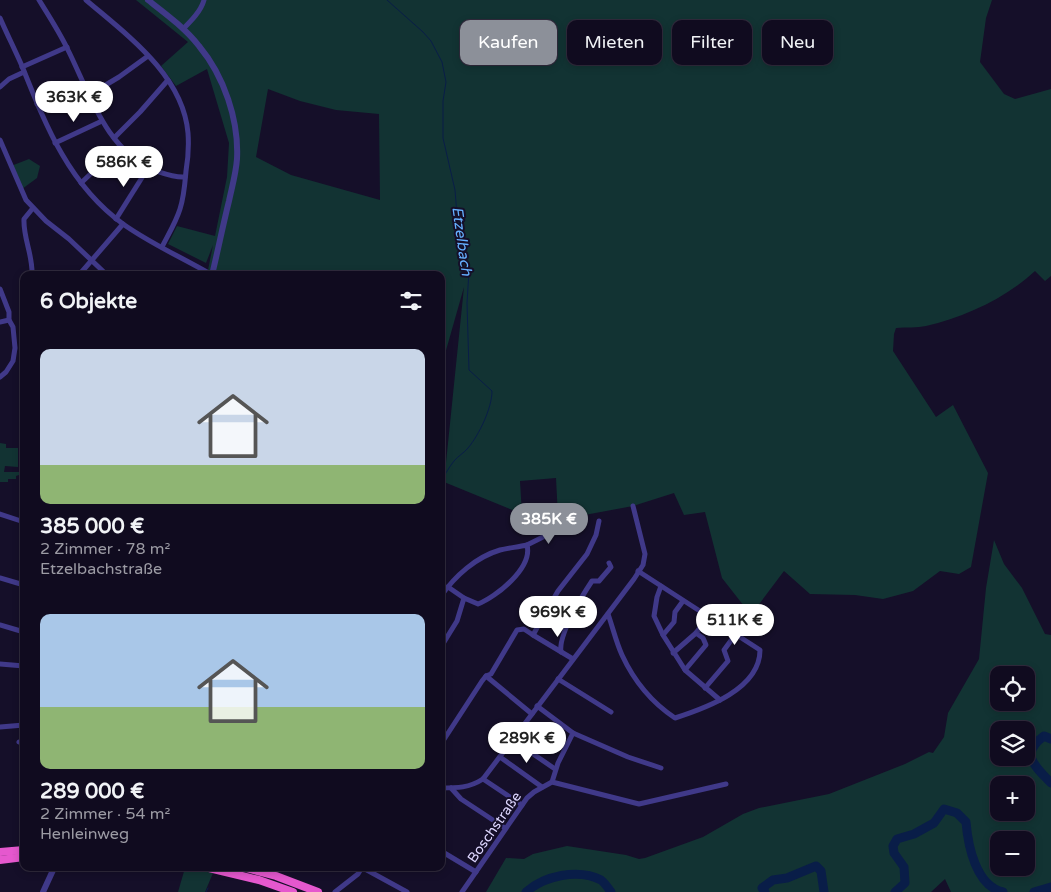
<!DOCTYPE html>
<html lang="de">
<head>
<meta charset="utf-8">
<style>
  :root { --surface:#100b1f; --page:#191428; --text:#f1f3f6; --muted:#9c9ba4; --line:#302b3d; --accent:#8c9099 }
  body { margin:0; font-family:"Varela Round",sans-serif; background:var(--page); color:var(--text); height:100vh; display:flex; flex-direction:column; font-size:19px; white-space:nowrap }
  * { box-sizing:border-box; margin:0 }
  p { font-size:16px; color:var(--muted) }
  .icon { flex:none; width:28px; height:28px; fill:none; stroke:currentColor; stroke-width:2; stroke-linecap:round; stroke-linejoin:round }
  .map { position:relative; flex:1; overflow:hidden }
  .panel { position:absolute; left:20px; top:271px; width:425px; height:600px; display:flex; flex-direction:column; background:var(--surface); border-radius:10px; box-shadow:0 2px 8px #0003,0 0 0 1px var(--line) }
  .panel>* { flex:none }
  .hud { position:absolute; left:460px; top:20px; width:475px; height:45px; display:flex; gap:10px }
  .buttons { position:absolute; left:990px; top:666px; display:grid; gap:10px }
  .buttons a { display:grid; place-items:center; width:45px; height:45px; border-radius:10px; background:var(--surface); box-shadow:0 2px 8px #0003,0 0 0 1px var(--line); font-size:25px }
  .price { position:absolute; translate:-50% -42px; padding:0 11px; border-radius:18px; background:#fff; color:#222; font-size:16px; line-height:32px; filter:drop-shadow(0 1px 2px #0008) }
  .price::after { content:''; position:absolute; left:50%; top:30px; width:15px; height:11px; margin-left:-8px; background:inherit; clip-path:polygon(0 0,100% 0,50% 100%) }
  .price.on { background:var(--accent); color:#fff }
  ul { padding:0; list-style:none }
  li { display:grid; align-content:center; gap:10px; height:265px; padding:0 20px }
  li span { display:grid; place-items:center; height:155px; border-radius:10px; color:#555 }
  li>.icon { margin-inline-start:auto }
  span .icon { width:90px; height:90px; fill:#fffc; stroke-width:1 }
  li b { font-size:21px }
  h2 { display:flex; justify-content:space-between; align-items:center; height:60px; padding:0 20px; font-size:21px }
  .chip { padding:0 18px; border-radius:10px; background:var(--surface); box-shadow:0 2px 8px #0003,0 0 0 1px var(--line); font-size:18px; line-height:45px }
  .chip.on { background:var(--accent); color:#fff }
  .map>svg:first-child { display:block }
  .green { fill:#123333; fill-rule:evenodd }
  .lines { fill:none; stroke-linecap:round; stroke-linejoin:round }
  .stream { stroke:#091d48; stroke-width:1 }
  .river { stroke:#091d48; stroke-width:9 }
  .minor { stroke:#403989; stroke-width:5 }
  .tertiary { stroke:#403989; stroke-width:6 }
  .trunk { stroke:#e558ce; stroke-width:8 }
  .labels { text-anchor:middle; stroke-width:4; stroke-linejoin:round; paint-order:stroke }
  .street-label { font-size:14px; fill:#ded7ff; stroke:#150f29 }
  .water-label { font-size:15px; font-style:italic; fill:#65b0ff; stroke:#150f29 }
</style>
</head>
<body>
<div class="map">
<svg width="1051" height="892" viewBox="0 0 1051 892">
  <rect width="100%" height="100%" fill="#150f29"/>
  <g class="green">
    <path d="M136,0h856l-6,18 -6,44 24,32 11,5 36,-10v187l-6,5 -10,-10c-29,27 -70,46 -109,55 -9,2 -20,1 -30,2l-2,6 -1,17 43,66 17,-12 35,68 -17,94 -12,7 -19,-3 -27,20 -30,8 -28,-4 -45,-1 -26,-23 -33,44 -29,-37 -17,-66 -21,3 -10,-22 -41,13 -70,13 -5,-2 -2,-39 -36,3 2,33 -78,-32 20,-195 -23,81v-93h-234l6,-30 -7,18 -38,-19 9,-18 38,10 12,-59 2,-34 -22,-74 -31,17 -15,-20 27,-24zM268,89l32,12 36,9 43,4 1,86 -89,-25 -35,-18z"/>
    <polygon points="29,159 40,166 37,178 22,189 11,166"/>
    <polygon points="0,443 6,444 6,448 18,448 18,467 5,466 4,472 21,472 22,474 16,476 16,479 8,479 8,482 0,482"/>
    <path d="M994,540l10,24 18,24 23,46 6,1v257h-100l-6,-13 -14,13h-445l20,-34 18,1 9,-5 34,-8 59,9 13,4 6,-1 58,-21 40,-23 16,-6 70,-14 76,-30 24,-12 4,1 11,-16 4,-24 31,-54 7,-71zM999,675h27v27h-27zM999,730h27v28h-27zM999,785h27v27h-27zM999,840h27v28h-27z"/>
    <polygon points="185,868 213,873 205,892 178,892"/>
  </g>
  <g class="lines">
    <g class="stream">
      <path d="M387,0l36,32 8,9 11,21 4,20 -3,19v37l12,52 4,50 3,16 7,15 -2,32 2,67 23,21c0,17 -13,44 -24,57 -4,5 -10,8 -14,13 -5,6 -9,14 -13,20"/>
      <polyline points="206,892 208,888"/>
    </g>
    <g class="river">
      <path d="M1051,739l-7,-3c-25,18 -9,30 7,47"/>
      <path d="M526,892c18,-16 52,-24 75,-12 4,3 7,8 10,12"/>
      <polyline points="765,892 762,888 773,880 787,878 816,866 821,871 824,892"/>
      <path d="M895,892l10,-9 -1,-16 -10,-14 -1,-7 4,-7 17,-5 20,-11 10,-14 13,4 9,9c2,24 10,64 37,70"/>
      <polyline points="1034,892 1051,887"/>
    </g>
    <g class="minor">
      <path d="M39,0c10,16 21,33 29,50 22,44 38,101 88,121 9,3 20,7 29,6"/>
      <path d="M86,0c41,35 97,75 102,133 1,13 0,26 -2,38 -1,12 -2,26 -6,38 -4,13 -12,26 -18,38"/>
      <path d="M0,18c7,16 15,32 22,48 24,60 47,119 101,158 28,20 60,34 89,51"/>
      <path d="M183,29c8,-8 18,-18 21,-29"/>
      <polyline points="22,67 67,47"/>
      <polyline points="0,87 9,79 24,72"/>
      <polyline points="89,95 119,77 148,56"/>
      <polyline points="37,104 84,83"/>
      <polyline points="114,138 140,112 168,80"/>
      <polyline points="0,140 26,200 46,221 69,239 107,275"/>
      <polyline points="55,143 102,121"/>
      <polyline points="81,183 120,146"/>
      <polyline points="116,219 148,168"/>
      <path d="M32,275c1,-20 -9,-37 -8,-56l9,-11"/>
      <polyline points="79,275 123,224"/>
      <polyline points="0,289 9,312 9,320 13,327 15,348 13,361 6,372 0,377"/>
      <polyline points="0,322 9,320"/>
      <polyline points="0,514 24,522"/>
      <polyline points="527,545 543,537 555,524"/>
      <polyline points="0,578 24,585"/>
      <polyline points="661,586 657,597 654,616 663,635 685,670 720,700"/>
      <polyline points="448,587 464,598"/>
      <path d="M441,596c14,-20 35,-39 59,-46 8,-2 18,-3 27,-5 6,23 -31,52 -49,59l-14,-6 -7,23 -16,26"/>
      <path d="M608,614c5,14 8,28 14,41 12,26 29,47 53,63 31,-10 85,-29 85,-68l-122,-79"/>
      <polyline points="0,625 24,632"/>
      <polyline points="533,635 573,659"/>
      <polyline points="663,635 674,622 675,612 683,601"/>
      <path d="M561,652c-3,-17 21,-56 31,-71h7l12,-14 -2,-4"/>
      <polyline points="673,653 696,633 708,617"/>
      <polyline points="0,664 24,666"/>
      <polyline points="685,670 706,645 703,638 696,633"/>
      <polyline points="486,676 532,714"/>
      <polyline points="558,679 611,712"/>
      <polyline points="705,688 728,661 724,650 735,635"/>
      <polyline points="537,706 573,733 628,757 661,768"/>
      <polyline points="0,727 24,725"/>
      <polyline points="513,740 555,769"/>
      <polyline points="19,742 24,744"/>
      <polyline points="441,744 482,681 486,676 491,674 517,630 524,629 533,635 558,591 587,554 596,535 599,521"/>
      <polyline points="500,757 542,787"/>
      <polyline points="483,779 522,805"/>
      <polyline points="552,782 558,763 573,733"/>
      <path d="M441,788c16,0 28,0 42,-9l151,-200 9,-14 2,-11 -12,-48"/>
      <polyline points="451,788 461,799 505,828"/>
      <polyline points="441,851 476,872"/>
      <polyline points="361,869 365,869 407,892"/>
      <polyline points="335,892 358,874 361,869"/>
      <polyline points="462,892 527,798 534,792 552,782 639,804 726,784"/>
    </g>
    <g class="tertiary">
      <path d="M148,0c18,14 37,28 51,46 25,30 40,74 38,113 -1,14 -5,28 -8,42 -6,24 -11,49 -17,74"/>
      <polyline points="43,892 54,868"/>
    </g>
    <g class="trunk">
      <polyline points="0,852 24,850"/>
      <polyline points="0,860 24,857"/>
      <polyline points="209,868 259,880 293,892"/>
      <polyline points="246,868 276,876 318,892"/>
    </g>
  </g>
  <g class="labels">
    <g class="street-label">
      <text transform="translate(494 827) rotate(-55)" y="5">Boschstraße</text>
    </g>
    <g class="water-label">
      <text transform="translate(462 241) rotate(82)" y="5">Etzelbach</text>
    </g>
  </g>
</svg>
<div class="buttons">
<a><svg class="icon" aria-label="locate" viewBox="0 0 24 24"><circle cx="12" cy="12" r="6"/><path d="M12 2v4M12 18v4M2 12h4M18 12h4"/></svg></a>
<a><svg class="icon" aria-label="layers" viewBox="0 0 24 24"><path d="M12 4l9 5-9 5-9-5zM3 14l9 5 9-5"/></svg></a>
<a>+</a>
<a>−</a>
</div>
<b class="price" style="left:74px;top:123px">363K €</b>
<b class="price" style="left:124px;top:188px">586K €</b>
<b class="price on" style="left:549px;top:545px">385K €</b>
<b class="price" style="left:558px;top:638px">969K €</b>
<b class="price" style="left:735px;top:646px">511K €</b>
<b class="price" style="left:527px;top:764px">289K €</b>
<div class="hud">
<a class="chip on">Kaufen</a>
<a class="chip">Mieten</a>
<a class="chip">Filter</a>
<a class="chip">Neu</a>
</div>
<section class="panel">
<h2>6 Objekte<svg class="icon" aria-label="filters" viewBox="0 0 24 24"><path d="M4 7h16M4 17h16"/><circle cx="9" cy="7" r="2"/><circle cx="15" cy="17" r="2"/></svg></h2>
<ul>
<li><span style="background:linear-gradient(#c9d6e8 75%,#8fb573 0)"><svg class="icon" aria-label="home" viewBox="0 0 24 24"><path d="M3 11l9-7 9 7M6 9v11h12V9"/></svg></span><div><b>385 000 €</b><p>2 Zimmer · 78 m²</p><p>Etzelbachstraße</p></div></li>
<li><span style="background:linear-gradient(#a9c7e8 60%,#8fb573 0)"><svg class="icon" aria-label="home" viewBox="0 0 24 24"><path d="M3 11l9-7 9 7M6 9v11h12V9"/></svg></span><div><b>289 000 €</b><p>2 Zimmer · 54 m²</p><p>Henleinweg</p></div></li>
</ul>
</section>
</div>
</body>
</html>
